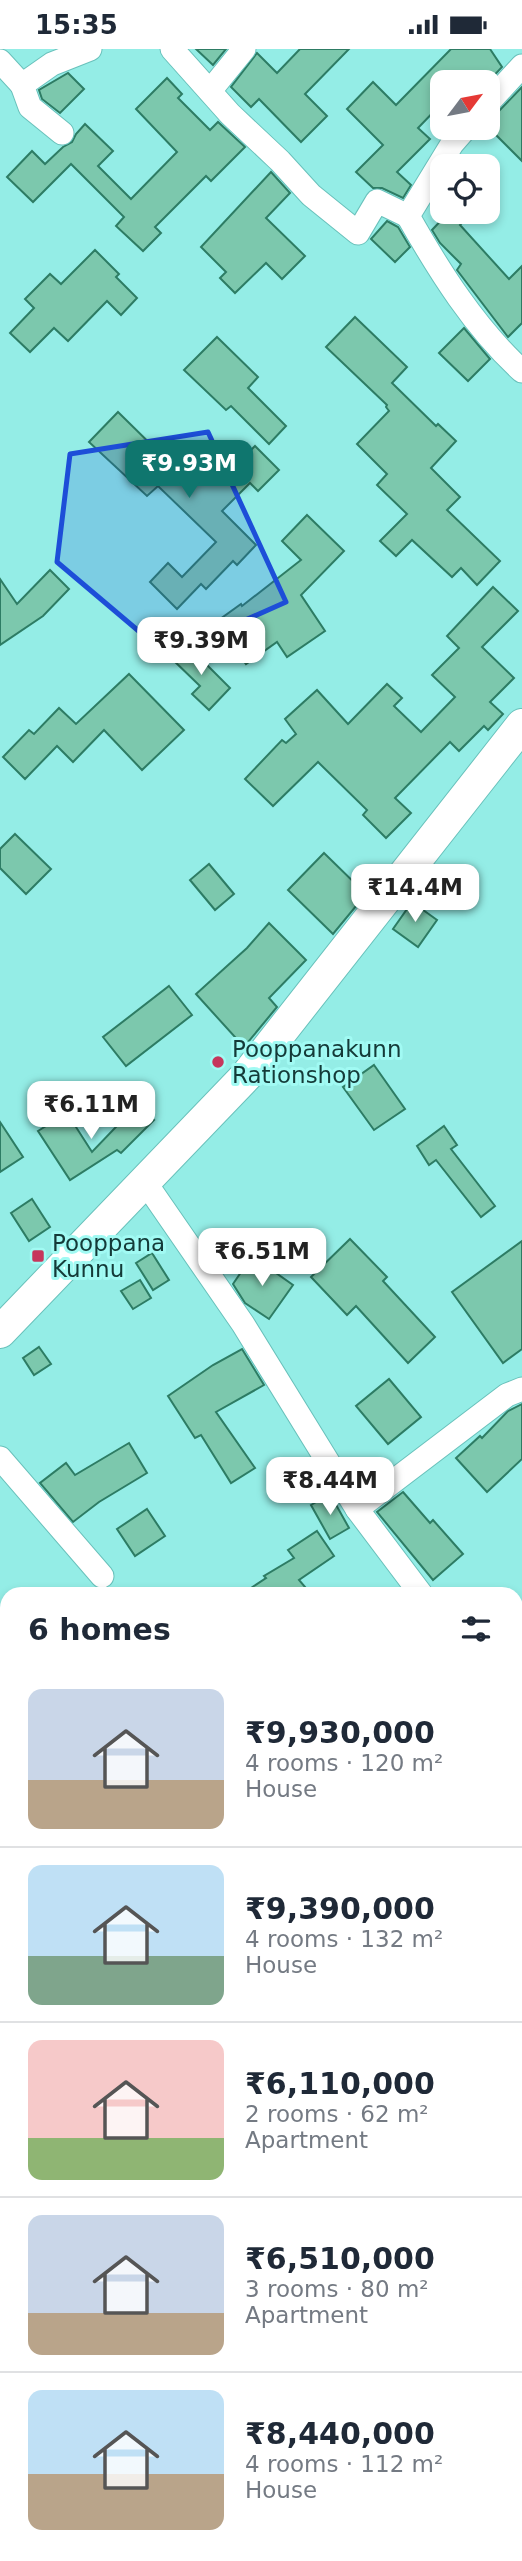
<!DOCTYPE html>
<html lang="en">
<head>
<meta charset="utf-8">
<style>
  :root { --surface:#fff; --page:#f2f2f3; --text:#1f2937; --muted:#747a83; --line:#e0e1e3; --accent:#0f766e }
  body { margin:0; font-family:"DejaVu Sans",sans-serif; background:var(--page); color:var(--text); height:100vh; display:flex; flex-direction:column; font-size:26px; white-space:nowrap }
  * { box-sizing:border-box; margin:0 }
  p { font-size:23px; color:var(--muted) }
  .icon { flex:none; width:38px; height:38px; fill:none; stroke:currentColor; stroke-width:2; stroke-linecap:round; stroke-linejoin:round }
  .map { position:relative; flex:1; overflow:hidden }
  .panel { position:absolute; left:0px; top:1538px; width:523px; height:975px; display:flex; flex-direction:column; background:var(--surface); border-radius:21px 21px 0 0; box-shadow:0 4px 10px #0003 }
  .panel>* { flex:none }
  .needle { width:46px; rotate:58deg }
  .buttons { position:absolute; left:430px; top:21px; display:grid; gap:14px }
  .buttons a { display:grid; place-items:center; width:70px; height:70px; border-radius:14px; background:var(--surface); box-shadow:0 4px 10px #0003; font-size:35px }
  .price { position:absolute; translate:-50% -60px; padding:0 16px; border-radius:14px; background:#fff; color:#222; font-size:23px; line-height:46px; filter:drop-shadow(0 2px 4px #0008) }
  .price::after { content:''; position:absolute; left:50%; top:42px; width:21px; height:16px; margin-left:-10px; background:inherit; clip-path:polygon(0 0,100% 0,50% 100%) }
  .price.active { background:var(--accent); color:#fff }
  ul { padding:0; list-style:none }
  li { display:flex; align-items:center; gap:21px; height:175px; padding:0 28px }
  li+li { border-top:2px solid var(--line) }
  li span { display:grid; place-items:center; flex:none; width:196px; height:140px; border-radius:14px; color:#555 }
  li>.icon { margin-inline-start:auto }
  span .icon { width:84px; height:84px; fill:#fffc; stroke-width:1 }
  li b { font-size:30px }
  h2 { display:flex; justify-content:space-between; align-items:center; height:84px; padding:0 28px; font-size:30px }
  .status { display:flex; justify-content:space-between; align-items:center; height:49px; padding:0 35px; background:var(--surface); direction:ltr }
  .status svg { height:19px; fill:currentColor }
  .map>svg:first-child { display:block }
  .water { fill:#fb98a8 }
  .building { fill:#7cc8ad; stroke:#2d7c64; stroke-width:2 }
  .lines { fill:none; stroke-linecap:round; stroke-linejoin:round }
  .minor-casing { stroke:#69c1bb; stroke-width:25 }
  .secondary-casing { stroke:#69c1bb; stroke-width:34 }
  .minor { stroke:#fff; stroke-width:23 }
  .secondary { stroke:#fff; stroke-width:32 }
  .marked { fill:#1d4ed8; fill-opacity:0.2; stroke:#1d4ed8; stroke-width:5; stroke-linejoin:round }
  .poi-dot { fill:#c6365c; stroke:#a1faf3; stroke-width:2.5 }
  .labels { text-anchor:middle; stroke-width:6; stroke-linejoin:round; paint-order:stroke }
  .poi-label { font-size:23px; fill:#143a38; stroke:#a1faf3; text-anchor:start }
</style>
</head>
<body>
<div class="status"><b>15:35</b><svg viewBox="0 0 49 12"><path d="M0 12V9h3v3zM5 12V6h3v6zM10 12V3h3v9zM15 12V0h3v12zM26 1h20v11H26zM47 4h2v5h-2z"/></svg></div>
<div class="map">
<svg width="522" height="2512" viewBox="0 0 522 2512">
  <rect width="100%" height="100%" fill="#94ede6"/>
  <polygon class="water" points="522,2215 522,2512 155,2512 163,2506 516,2506 516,2221"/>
  <g class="building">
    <polygon points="196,0 226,0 213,16"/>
    <polygon points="300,0 349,0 305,45 327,67 301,93 259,50 251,58 231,38 257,4 277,24"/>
    <polygon points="451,0 490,0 502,18 488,33 443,33 443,53 418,79 430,90 397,123 411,136 403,149 382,139 373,139 356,123 383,96 347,60 373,33 396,56"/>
    <polygon points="68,24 84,40 60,64 42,50 39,41"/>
    <polygon points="167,29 182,45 178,49 210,81 218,73 245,98 211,132 206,127 155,178 161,184 143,202 116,177 124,168 71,115 33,153 7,128 32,102 45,115 63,98 72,93 76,85 85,75 113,102 98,117 131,150 177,103 136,60"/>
    <polygon points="522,38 522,112 488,78 488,68 498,63"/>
    <polygon points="271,123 290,144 266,169 305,207 282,230 266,214 235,244 220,229 226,223 201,198"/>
    <polygon points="449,163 472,163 460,176 509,230 522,217 522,274 508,288 457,221 461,215 440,194 432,181"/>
    <polygon points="387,172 398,178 410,198 395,213 371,190"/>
    <polygon points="95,201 119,225 116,228 137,249 121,266 107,252 68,292 54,279 30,303 10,284 34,259 25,250 50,225 61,235"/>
    <polygon points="355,268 407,318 392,334 436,377 438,375 456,392 431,419 460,448 447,461 500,512 477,536 461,519 452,528 412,491 396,507 380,492 407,465 377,436 387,425 357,395 389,362 386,358 387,356 326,298"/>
    <polygon points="464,279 490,310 468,332 439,304"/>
    <polygon points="217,288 258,328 248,339 286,377 269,395 231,357 226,361 184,321"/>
    <polygon points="118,363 181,425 184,423 186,425 208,402 229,423 255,397 279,421 258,442 250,434 222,462 256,496 237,516 233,512 206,540 201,535 177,560 150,533 168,514 182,528 216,493 158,437 147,447 89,393"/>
    <polygon points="307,466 344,502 301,546 325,582 287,608 277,593 246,615 216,573 241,555 242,557 301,511 282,492"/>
    <polygon points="50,521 69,540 43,567 0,596 0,530 17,555"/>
    <polygon points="493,538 518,562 482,598 514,629 490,653 503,665 488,681 484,677 459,702 450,693 395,749 411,764 386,789 363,766 367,761 318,713 273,757 245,730 282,691 286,694 296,685 285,670 317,641 348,675 387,635 402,649 394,657 421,683 455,648 432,626 459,599 447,587"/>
    <polygon points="186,595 230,639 209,661 192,645 200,637 169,607"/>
    <polygon points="129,625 184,681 142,721 104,681 73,713 57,697 25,730 3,708 29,681 34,685 59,659 76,675"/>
    <polygon points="15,785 51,820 26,845 0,819 0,800"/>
    <polygon points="324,804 366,845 333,885 288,841"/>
    <polygon points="209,815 234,845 215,861 190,831"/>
    <polygon points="412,853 437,871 418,898 393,880"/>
    <polygon points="269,874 306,911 269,949 277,958 244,998 196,945 247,899"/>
    <polygon points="169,937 192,966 126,1017 103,988"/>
    <polygon points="374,1016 405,1060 374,1081 343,1038"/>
    <polygon points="138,1055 154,1071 121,1104 117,1101 70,1131 38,1082 67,1064 92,1103"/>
    <polygon points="0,1073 23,1108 0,1123"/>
    <polygon points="444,1077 457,1096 451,1100 495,1157 481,1168 436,1111 429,1116 417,1097"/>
    <polygon points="32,1150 50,1178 29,1192 11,1164"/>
    <polygon points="350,1190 387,1228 383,1232 435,1288 408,1314 356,1257 347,1266 311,1228"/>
    <polygon points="522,1192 522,1300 503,1314 452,1243"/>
    <polygon points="152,1204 169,1231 153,1241 136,1214"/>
    <polygon points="252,1207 293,1236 269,1270 245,1254 233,1235"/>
    <polygon points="140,1231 151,1249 133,1260 121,1242"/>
    <polygon points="39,1298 51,1315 34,1326 23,1309"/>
    <polygon points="242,1300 264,1336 216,1363 255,1419 231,1434 201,1386 195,1389 168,1347 213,1316"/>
    <polygon points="389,1330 421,1368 388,1395 356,1357"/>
    <polygon points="522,1355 522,1410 487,1443 456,1409 480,1387 482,1389 508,1362"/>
    <polygon points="129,1394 147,1424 99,1453 73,1473 40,1434 66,1414 75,1426"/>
    <polygon points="403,1443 430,1474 433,1471 463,1505 433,1531 377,1463"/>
    <polygon points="330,1445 349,1479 330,1490 311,1456"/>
    <polygon points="147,1460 165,1487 135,1507 117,1480"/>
    <polygon points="317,1482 334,1507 299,1531 311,1545 242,1545 266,1529 264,1527 294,1509 288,1501"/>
  </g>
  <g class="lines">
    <g class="minor-casing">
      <g id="minor">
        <polyline points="172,0 230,65 280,112 311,146 358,184 377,152 408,167"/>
        <polyline points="0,12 22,36 52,15 90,0"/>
        <polyline points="22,36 30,58 62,84"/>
        <polyline points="210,42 244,0"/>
        <polyline points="488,54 522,17"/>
        <path d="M466,79l-14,16 -44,72c31,55 67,112 114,155"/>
        <polyline points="145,1133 243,1275 357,1460 507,1346 522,1340"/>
        <polyline points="0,1409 102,1527"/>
        <polyline points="357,1460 421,1545"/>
        <polyline points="516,1651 522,1656"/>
        <polyline points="0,1696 7,1703"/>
        <polyline points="0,2226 7,2234"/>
        <polyline points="0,2415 7,2412"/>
      </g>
    </g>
    <g class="secondary-casing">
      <polyline id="secondary" points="0,1283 247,1026 522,676"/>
    </g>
    <use href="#minor" class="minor"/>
    <use href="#secondary" class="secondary"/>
  </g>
  <path class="marked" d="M208,383l78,170 -119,53 -110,-93 13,-108z"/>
  <g class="poi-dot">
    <circle cx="218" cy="1013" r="7"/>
    <rect x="31" y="1200" width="14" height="14" rx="3.5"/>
  </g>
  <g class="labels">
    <g class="poi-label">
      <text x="232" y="1008">Pooppanakunn<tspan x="232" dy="26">Rationshop</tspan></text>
      <text x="52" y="1202">Pooppana<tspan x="52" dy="26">Kunnu</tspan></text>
    </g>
  </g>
</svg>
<div class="buttons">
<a><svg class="needle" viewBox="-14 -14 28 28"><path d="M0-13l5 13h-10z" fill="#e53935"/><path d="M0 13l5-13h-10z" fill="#747a83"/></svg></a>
<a><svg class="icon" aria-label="locate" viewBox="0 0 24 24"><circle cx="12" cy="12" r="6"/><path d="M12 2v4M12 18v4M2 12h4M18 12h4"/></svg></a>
</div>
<b class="price active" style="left:189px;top:451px">₹9.93M</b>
<b class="price" style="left:201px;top:628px">₹9.39M</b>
<b class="price" style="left:415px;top:875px">₹14.4M</b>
<b class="price" style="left:91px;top:1092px">₹6.11M</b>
<b class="price" style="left:262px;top:1239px">₹6.51M</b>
<b class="price" style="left:330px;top:1468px">₹8.44M</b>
<section class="panel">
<h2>6 homes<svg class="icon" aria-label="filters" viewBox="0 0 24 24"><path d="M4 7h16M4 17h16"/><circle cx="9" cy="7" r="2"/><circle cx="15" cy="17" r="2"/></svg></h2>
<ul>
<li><span style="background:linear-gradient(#c9d6e8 65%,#b9a48a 0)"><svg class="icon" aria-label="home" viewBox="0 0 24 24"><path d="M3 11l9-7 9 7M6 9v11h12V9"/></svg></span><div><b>₹9,930,000</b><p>4 rooms · 120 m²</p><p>House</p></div></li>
<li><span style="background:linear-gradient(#bfe0f5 65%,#7fa58c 0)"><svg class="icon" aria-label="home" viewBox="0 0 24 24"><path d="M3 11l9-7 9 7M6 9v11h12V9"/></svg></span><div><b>₹9,390,000</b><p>4 rooms · 132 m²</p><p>House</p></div></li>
<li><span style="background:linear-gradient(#f6c9c9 70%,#8fb573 0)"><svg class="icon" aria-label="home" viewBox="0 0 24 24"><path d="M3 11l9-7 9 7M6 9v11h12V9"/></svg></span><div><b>₹6,110,000</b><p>2 rooms · 62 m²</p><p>Apartment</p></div></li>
<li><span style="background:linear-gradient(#c9d6e8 70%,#b9a48a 0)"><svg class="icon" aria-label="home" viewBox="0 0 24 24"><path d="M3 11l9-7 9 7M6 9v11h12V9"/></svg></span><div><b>₹6,510,000</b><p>3 rooms · 80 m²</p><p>Apartment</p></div></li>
<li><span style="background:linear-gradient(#bfe0f5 60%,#b9a48a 0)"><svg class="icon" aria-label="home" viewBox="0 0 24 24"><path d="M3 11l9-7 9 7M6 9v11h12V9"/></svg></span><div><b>₹8,440,000</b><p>4 rooms · 112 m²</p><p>House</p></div></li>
</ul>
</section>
</div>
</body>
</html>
